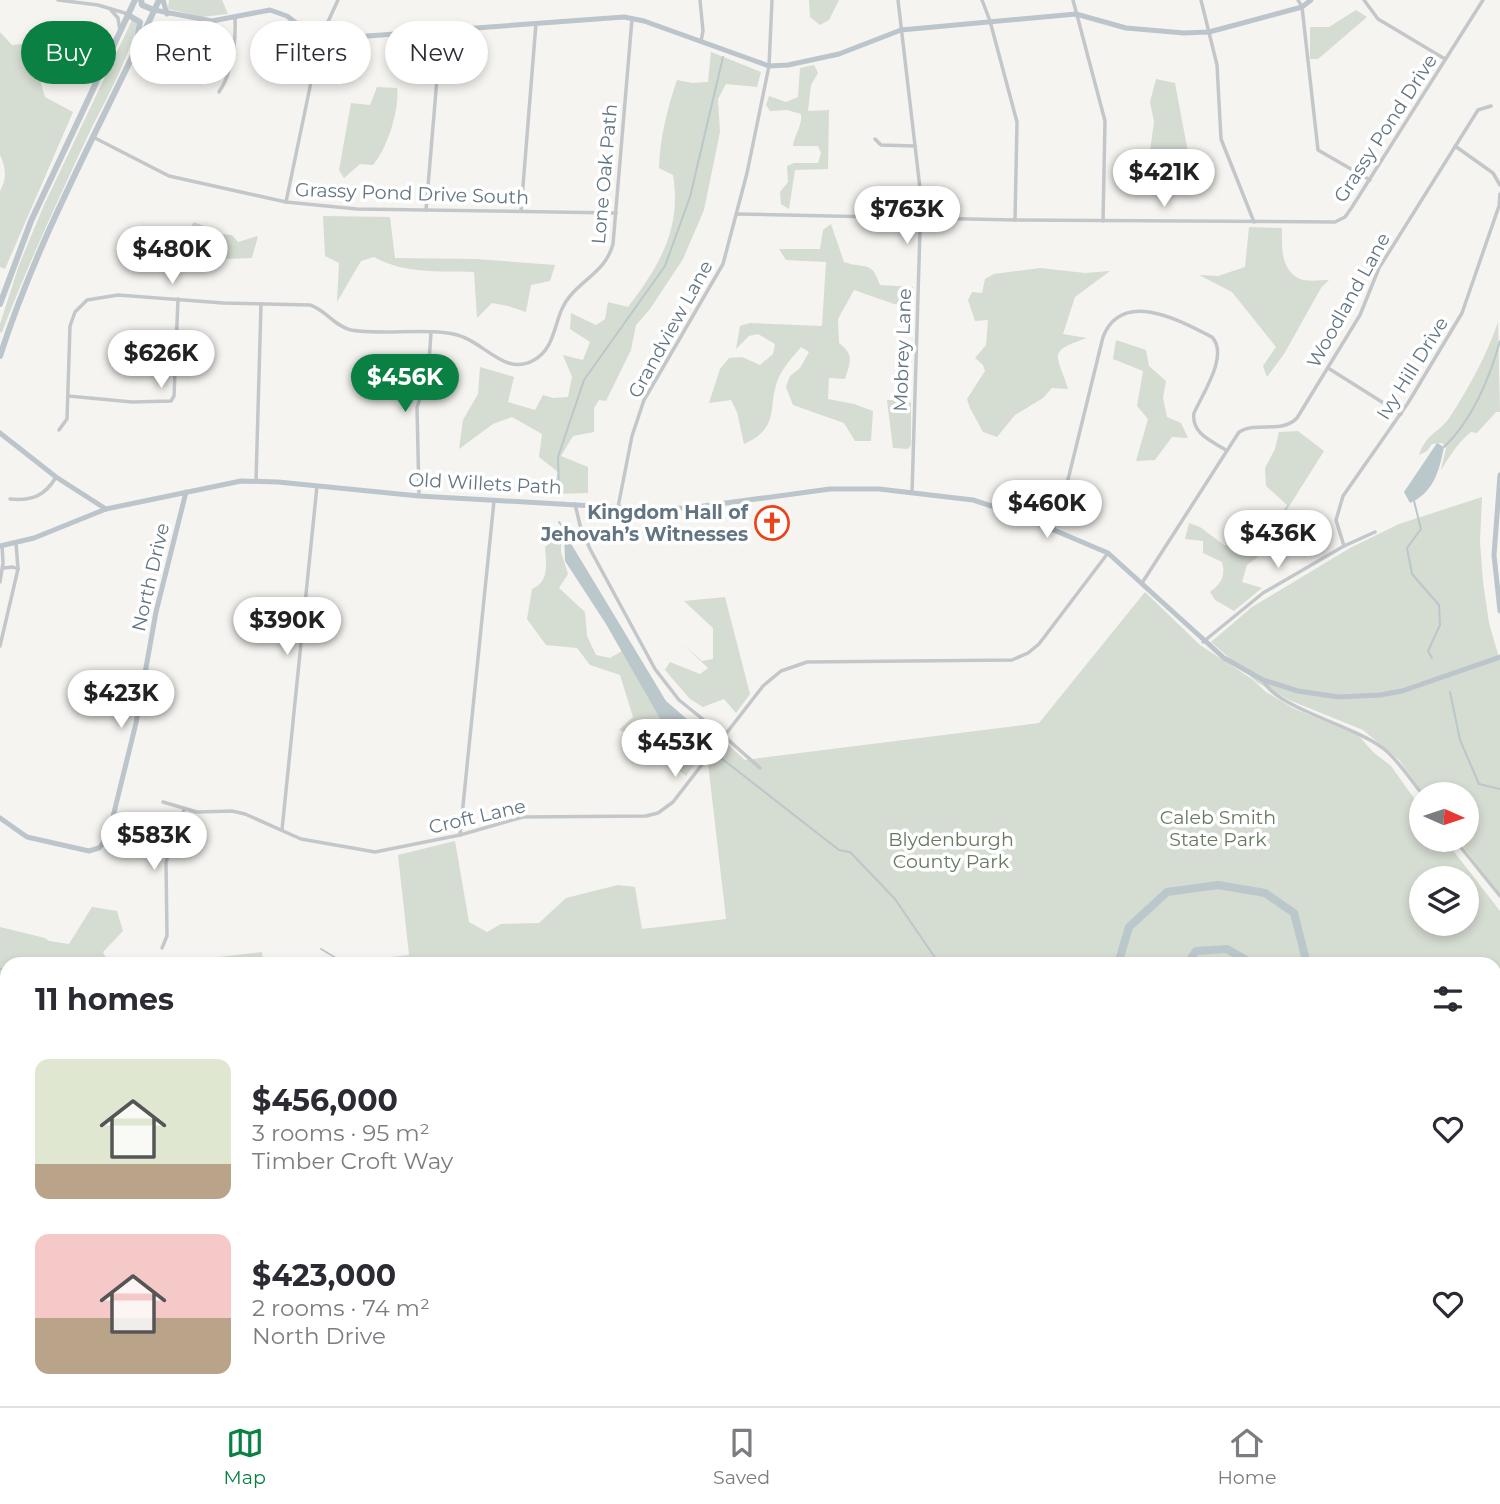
<!DOCTYPE html>
<html lang="en">
<head>
<meta charset="utf-8">
<style>
  :root { --surface:#fff; --page:#f2f2f3; --text:#2b2b33; --muted:#7c7c81; --line:#e1e1e2; --accent:#0b8043 }
  body { margin:0; font-family:Montserrat,sans-serif; background:var(--page); color:var(--text); height:100vh; display:flex; flex-direction:column; font-size:26px; white-space:nowrap }
  * { box-sizing:border-box; margin:0 }
  p { font-size:23px; color:var(--muted) }
  .icon { flex:none; width:38px; height:38px; fill:none; stroke:currentColor; stroke-width:2; stroke-linecap:round; stroke-linejoin:round }
  .map { position:relative; flex:1; overflow:hidden }
  .drawer { position:absolute; left:0px; top:957px; width:1502px; height:450px; display:flex; flex-direction:column; background:var(--surface); border-radius:21px 21px 0 0; box-shadow:0 4px 10px #0003 }
  .drawer>* { flex:none }
  .hud { position:absolute; left:21px; top:21px; width:700px; height:63px; display:flex; gap:14px }
  .needle { width:46px; rotate:93deg }
  .fabs { position:absolute; left:1409px; top:782px; display:grid; gap:14px }
  .fabs a { display:grid; place-items:center; width:70px; height:70px; border-radius:50%; background:var(--surface); box-shadow:0 4px 10px #0003; font-size:35px }
  .price { position:absolute; translate:-50% -60px; padding:0 16px; border-radius:24px; background:#fff; color:#222; font-size:23px; line-height:46px; filter:drop-shadow(0 2px 4px #0008) }
  .price::after { content:''; position:absolute; left:50%; top:42px; width:21px; height:16px; margin-left:-10px; background:inherit; clip-path:polygon(0 0,100% 0,50% 100%) }
  .price.selected { background:var(--accent); color:#fff }
  ul { padding:0; list-style:none }
  li { display:flex; align-items:center; gap:21px; height:175px; padding:0 35px }
  li span { display:grid; place-items:center; flex:none; width:196px; height:140px; border-radius:14px; color:#555 }
  li>.icon { margin-inline-start:auto }
  span .icon { width:84px; height:84px; fill:#fffc; stroke-width:1 }
  li b { font-size:30px }
  h2 { display:flex; justify-content:space-between; align-items:center; height:84px; padding:0 35px; font-size:30px }
  .pill { padding:0 24px; border-radius:32px; background:var(--surface); box-shadow:0 4px 10px #0003; font-size:24px; line-height:63px }
  .pill.selected { background:var(--accent); color:#fff }
  .menu { display:flex; justify-content:space-around; align-items:center; height:98px; border-top:2px solid var(--line); background:var(--surface); font-size:19px; color:var(--muted) }
  .menu a { display:grid; justify-items:center; gap:4px }
  .menu .selected { color:var(--accent) }
  .map>svg:first-child { display:block }
  .green { fill:#d5dcd1; fill-rule:evenodd }
  .water { fill:#bac7cb }
  .lines { fill:none; stroke-linecap:round; stroke-linejoin:round }
  .stream { stroke:#bac7cb; stroke-width:2 }
  .river { stroke:#bac7cb; stroke-width:8 }
  .street { stroke:#c4c7ca; stroke-width:3.5 }
  .secondary { stroke:#bcc5cb; stroke-width:5 }
  .primary { stroke:#bcc5cb; stroke-width:5 }
  .highway { stroke:#bcc5cb; stroke-width:6 }
  .labels { text-anchor:middle; stroke-width:7; stroke-linejoin:round; paint-order:stroke }
  .street-label { font-size:19px; fill:#627583; stroke:#fff }
  .poi-label { font-size:19px; font-weight:bold; fill:#627583; stroke:#fff; text-anchor:end }
  .park-label { font-size:19px; fill:#677a61; stroke:#fff }
</style>
</head>
<body>
<div class="map">
<svg width="1500" height="1406" viewBox="0 0 1500 1406">
  <rect width="100%" height="100%" fill="#f5f4f0"/>
  <g class="green">
    <polygon points="169,0 222,0 228,14 202,17 168,9"/>
    <polygon points="809,0 839,0 829,20 820,25 810,17"/>
    <polygon points="1356,10 1367,17 1318,59 1310,59 1310,27 1329,27"/>
    <path d="M133,18l4,1c0,23 -33,85 -45,108 -32,68 -63,135 -90,205l-2,1v-9l19,-59 25,-60z"/>
    <path d="M0,32l12,13 10,-1 5,-6c18,-3 63,-5 70,15l-13,19 -38,-2 -6,10 5,17 28,15 -68,157 -5,-2v-76c7,-13 6,-23 0,-36z"/>
    <path d="M711,52l50,20 -4,15 -31,-3 -8,15 2,33 -16,78 -21,49 -33,50 -14,16 -5,25 -25,51 -7,-1 -5,8v24l-21,4 -12,20 27,11v26l-36,1 6,-22 -19,-15 3,-23 -30,-17 -19,7 -34,25 4,-29 15,-26 2,-27 34,10 -6,25 27,8 8,-15 10,3 15,-1 4,-20 -9,-22 20,5 7,-18 -20,-13 1,-16 25,12 9,-6 3,-17 20,5c31,-41 54,-78 45,-132l-14,-7c1,-30 8,-59 18,-88l15,3 16,-1z"/>
    <path d="M814,65l4,8 -7,12 -3,26 21,-1 -1,59 -33,1 -6,39 -8,-5 -1,-12 8,-10 -1,-16 7,-3h24l3,-10 -3,-7h-25c1,-10 10,-22 8,-32l-14,-4 -17,1 -4,-6 3,-9 17,6 12,-5 2,-29z"/>
    <polygon points="1156,79 1175,83 1193,179 1157,166 1150,151 1154,122 1150,102"/>
    <path d="M377,87l20,1c3,21 -10,61 -24,77l-13,-1 -16,14 -5,-8 12,-67 19,2z"/>
    <path d="M323,216l67,1 5,41 81,1 79,6 -5,16 -19,4 -5,27 -18,-6 -16,-3 -15,15 -3,-46c-34,-1 -70,2 -100,-15l-13,4 -24,41 2,-39 -14,-7z"/>
    <polygon points="194,222 222,234 232,235 238,242 258,236 252,258 197,260 159,256 151,246 162,228 183,237"/>
    <path d="M831,224l13,38c22,8 27,-3 36,23l33,2v19l-19,-2 -40,-14 -16,29 1,24c16,12 11,19 6,36l-16,-1 -1,21 26,5 19,7 -2,30h-16l-11,-18 -51,-18 -7,-18 4,-11 10,-8 9,-16 -8,-5c-8,10 -18,20 -23,32 -11,29 3,48 -34,65l-7,-32 -6,-12 -22,3 11,-34 9,-11 13,-1 18,8 13,-11 2,-10 -17,-10 -9,2 -13,13 4,-23 10,-3 72,3 4,-64 -40,-2 -7,-11h41l3,-19z"/>
    <path d="M1249,227l33,1c0,18 -2,42 18,51 7,3 21,1 29,1l-8,8 -37,66 -17,23 -4,-11 13,-19 -44,-55 -33,-17 19,1 27,-9z"/>
    <path d="M1040,268l45,5 25,-2 -35,26 -12,37 24,4c-42,14 -29,17 -19,51l-16,-1 -9,10 -28,17 -18,22 -14,-5 -13,-24 -3,-9 18,-28 -2,-6 -8,-7 11,-13 2,-25 -13,1 -7,-21 4,-8 10,1 3,-14 9,-5z"/>
    <path d="M1498,322l2,90h-4l-19,21 -6,-1c-13,10 -21,24 -30,38l5,-22 -4,-5 -10,1 -5,7 -8,4c8,-23 19,-21 31,-38 19,-30 37,-62 48,-95z"/>
    <polygon points="1116,340 1146,350 1149,366 1166,381 1163,398 1167,417 1181,423 1188,438 1172,437 1155,460 1136,461 1148,419 1137,406 1143,371 1113,359"/>
    <polygon points="887,400 905,400 911,403 911,445 908,449 893,448"/>
    <path d="M1298,431l26,20 -41,65 -4,15 -20,25 -12,9 -5,17 20,6 -28,23 -19,-11 -5,-8c11,-8 16,-16 12,-30l-19,-9v-12l-18,-2 4,-16 11,4 24,18 21,3 4,-14 16,-18 12,4 10,-15 -21,-19 -1,-18 10,-19 4,-17z"/>
    <polygon points="1482,497 1480,542 1483,582 1489,623 1500,661 1500,894 1458,840 1466,840 1466,794 1424,794 1399,760 1363,730 1289,700 1258,683 1211,642 1252,607 1350,548 1399,524"/>
    <path d="M561,535v17l7,22 -9,14 26,24 2,24 9,19 14,3 12,-7 64,113 15,-9 -15,21 -24,-19 -16,-18 -27,-9 14,-13 -13,-42 -30,-10 -13,-17 -31,-3 -19,-26 5,-30c18,-8 14,-26 13,-42z"/>
    <path d="M1145,592l55,53 52,34 14,13 27,16 66,28 14,16 18,14 30,42v32h24l55,71v447l-6,-5v-389h-1164l79,-9 -11,-100 57,-14 14,81 18,10 14,-8 38,-1 27,-25 52,-13 17,2 7,42 84,-10 -18,-156 17,-21 20,18 294,-37zM1421,878h45v46h-45z"/>
    <polygon points="725,597 750,694 736,713 724,699 703,707 690,699 665,670 670,662 700,674 708,668 682,643 702,661 713,659 713,628 684,601"/>
    <polygon points="92,907 117,911 123,931 103,952 109,964 7,964 7,1400 1319,1400 1317,1406 0,1406 0,927 45,938 49,941 69,944"/>
    <polygon points="262,952 263,964 158,964"/>
  </g>
  <g class="water">
    <path d="M1437,443l7,4c-5,24 -10,45 -34,56l-6,-11z"/>
    <polygon points="564,532 666,701 709,738 686,764 606,624 565,561"/>
  </g>
  <g class="lines">
    <g class="stream">
      <path d="M1444,447c28,-26 46,-70 56,-106"/>
      <polyline points="559,491 558,457 584,380 665,266 690,197 723,57"/>
      <polyline points="1414,501 1421,529 1407,548 1412,574 1439,605 1440,625 1428,651 1432,658"/>
      <polyline points="559,522 562,526"/>
      <polyline points="1450,692 1460,740 1479,784 1500,789"/>
      <polyline points="721,758 839,850 850,852 895,899 938,962 941,964"/>
      <polyline points="321,949 346,964"/>
      <polyline points="0,969 5,971 5,988 7,990"/>
      <polyline points="975,1400 975,1406"/>
    </g>
    <g class="river">
      <polyline points="1118,964 1129,927 1167,892 1218,885 1265,893 1294,913 1307,964"/>
      <polyline points="1187,964 1196,951 1227,949 1253,964"/>
      <polyline points="1494,1079 1500,1080"/>
    </g>
    <g class="street">
      <polyline points="58,0 98,5 128,14"/>
      <polyline points="700,0 703,31 701,41"/>
      <polyline points="898,0 921,197 912,493"/>
      <polyline points="982,0 990,21 1017,122 1015,220"/>
      <polyline points="1073,0 1105,121 1103,221"/>
      <polyline points="1201,0 1217,65 1221,139 1254,222"/>
      <polyline points="1298,0 1302,7 1318,150 1370,180"/>
      <polyline points="1364,0 1378,19 1445,59"/>
      <polyline points="111,10 118,18 120,31"/>
      <path d="M219,92c14,-20 17,-51 16,-75"/>
      <polyline points="93,137 169,176 286,202 357,209 616,213"/>
      <polyline points="875,139 881,145 915,146"/>
      <polyline points="1455,146 1493,173 1500,185"/>
      <polyline points="286,202 320,39 338,0"/>
      <polyline points="426,210 441,31"/>
      <polyline points="521,211 536,23"/>
      <polyline points="737,214 1015,220 1335,222 1345,217 1352,207 1483,0"/>
      <polyline points="1328,368 1401,414"/>
      <polyline points="68,396 132,402 171,401 174,396 178,299"/>
      <path d="M59,430l8,-11 3,-93 5,-14 12,-12 31,-5 105,8 87,2c16,5 24,21 41,25 32,6 85,-4 112,7 24,9 44,39 71,23 24,-13 19,-45 36,-64 16,-19 36,-26 43,-52l19,-225"/>
      <polyline points="256,481 261,304"/>
      <polyline points="419,496 417,407 428,376 431,333"/>
      <path d="M10,499c22,2 35,-3 46,-22"/>
      <polyline points="575,504 580,525 590,549 655,669 679,700 725,737 760,768"/>
      <polyline points="618,507 632,436 644,400 723,264 747,173 769,66 772,0"/>
      <path d="M1053,529l11,-33 39,-159c19,-49 78,-16 109,0 17,18 -9,56 -18,76 -3,20 17,28 32,37"/>
      <polyline points="1344,546 1336,520 1343,496 1408,403 1462,313 1499,206 1500,194"/>
      <polyline points="3,568 13,567 18,569"/>
      <polyline points="0,582 3,563 2,545"/>
      <path d="M1142,583l97,-151c18,-11 43,2 58,-14l63,-103 19,-47 99,-158 13,-4"/>
      <polyline points="1203,642 1263,593 1344,546 1375,532"/>
      <polyline points="0,646 18,569 16,543"/>
      <path d="M1263,680c12,28 93,46 121,69 15,12 26,30 38,45"/>
      <polyline points="163,802 197,812 232,811 245,814 301,839 375,852 460,835 523,817 646,816 658,813 673,802 763,686 781,671 807,662 1012,660 1028,653 1039,644 1108,553"/>
      <polyline points="282,830 317,486"/>
      <polyline points="460,835 494,501"/>
      <polyline points="1455,840 1500,896"/>
      <polyline points="162,948 167,936 166,862 184,810"/>
      <polyline points="1494,1361 1500,1366"/>
      <polyline points="1407,1400 1414,1406"/>
      <polyline points="1364,1406 1366,1400"/>
    </g>
    <g class="secondary">
      <polyline points="163,0 167,14"/>
      <polyline points="154,10 212,21 270,10 287,16 313,36 327,39 624,17 644,21 769,66 788,65 839,54 901,30 1076,14 1126,28 1184,33 1209,32 1302,7 1311,0"/>
      <polyline points="0,433 56,477 106,509"/>
      <polyline points="0,546 34,538 106,509 241,481 278,482 419,496 645,509 689,508 830,489 879,489 973,500 1016,514 1108,553 1224,658 1263,680 1298,691 1339,697 1380,695 1402,691 1500,657"/>
      <polyline points="0,818 27,837 89,851 99,848 108,837 136,723 156,612 186,492"/>
    </g>
    <polyline class="primary" points="1500,475 1494,555 1500,611"/>
    <g class="highway">
      <polyline points="141,0 142,5 154,10"/>
      <polyline points="128,15 140,22 137,39"/>
      <polyline points="0,304 31,221 135,0"/>
      <path d="M0,356c40,-124 105,-238 159,-356"/>
    </g>
  </g>
  <defs>
    <g id="church-ring" transform="scale(1.75)"><circle r="9.5" fill="#fff" stroke="#eb4219" stroke-width="1.5"/><path d="M-1.2-6h2.4v3.5h3.3v2.4h-3.3V6h-2.4V-.1h-3.3v-2.4h3.3Z" fill="#eb4219"/></g>
  </defs>
  <g fill-rule="evenodd">
    <use href="#church-ring" x="772" y="523"/>
  </g>
  <g class="labels">
    <g class="street-label">
      <text transform="translate(1385 128) rotate(-57)" y="7">Grassy Pond Drive</text>
      <text transform="translate(604 174) rotate(-85)" y="7">Lone Oak Path</text>
      <text transform="translate(412 193) rotate(2)" y="7">Grassy Pond Drive South</text>
      <text transform="translate(1348 300) rotate(-61)" y="7">Woodland Lane</text>
      <text transform="translate(670 329) rotate(-61)" y="7">Grandview Lane</text>
      <text transform="translate(902 350) rotate(-88)" y="7">Mobrey Lane</text>
      <text transform="translate(1412 368) rotate(-58)" y="7">Ivy Hill Drive</text>
      <text transform="translate(485 483) rotate(3)" y="7">Old Willets Path</text>
      <text transform="translate(150 577) rotate(-77)" y="7">North Drive</text>
      <text transform="translate(477 816) rotate(-13)" y="7">Croft Lane</text>
    </g>
    <g class="poi-label">
      <text x="748" y="519">Kingdom Hall of<tspan x="748" dy="22">Jehovah’s Witnesses</tspan></text>
    </g>
    <g class="park-label">
      <text x="1218" y="824">Caleb Smith<tspan x="1218" dy="22">State Park</tspan></text>
      <text x="951" y="846">Blydenburgh<tspan x="951" dy="22">County Park</tspan></text>
    </g>
  </g>
</svg>
<div class="fabs">
<a><svg class="needle" viewBox="-14 -14 28 28"><path d="M0-13l5 13h-10z" fill="#e53935"/><path d="M0 13l5-13h-10z" fill="#7c7c81"/></svg></a>
<a><svg class="icon" aria-label="layers" viewBox="0 0 24 24"><path d="M12 4l9 5-9 5-9-5zM3 14l9 5 9-5"/></svg></a>
</div>
<b class="price" style="left:1164px;top:209px">$421K</b>
<b class="price" style="left:907px;top:246px">$763K</b>
<b class="price" style="left:172px;top:286px">$480K</b>
<b class="price" style="left:161px;top:390px">$626K</b>
<b class="price selected" style="left:405px;top:414px">$456K</b>
<b class="price" style="left:1047px;top:540px">$460K</b>
<b class="price" style="left:1278px;top:570px">$436K</b>
<b class="price" style="left:287px;top:657px">$390K</b>
<b class="price" style="left:121px;top:730px">$423K</b>
<b class="price" style="left:675px;top:779px">$453K</b>
<b class="price" style="left:154px;top:872px">$583K</b>
<div class="hud">
<a class="pill selected">Buy</a>
<a class="pill">Rent</a>
<a class="pill">Filters</a>
<a class="pill">New</a>
</div>
<section class="drawer">
<h2>11 homes<svg class="icon" aria-label="filters" viewBox="0 0 24 24"><path d="M4 7h16M4 17h16"/><circle cx="9" cy="7" r="2"/><circle cx="15" cy="17" r="2"/></svg></h2>
<ul>
<li><span style="background:linear-gradient(#dfe7d0 75%,#b9a48a 0)"><svg class="icon" aria-label="home" viewBox="0 0 24 24"><path d="M3 11l9-7 9 7M6 9v11h12V9"/></svg></span><div><b>$456,000</b><p>3 rooms · 95 m²</p><p>Timber Croft Way</p></div><svg class="icon" aria-label="heart" viewBox="0 0 24 24"><path d="M12 20l-8-8c-3-5 5-10 8-4 3-6 11-1 8 4z"/></svg></li>
<li><span style="background:linear-gradient(#f6c9c9 60%,#b9a48a 0)"><svg class="icon" aria-label="home" viewBox="0 0 24 24"><path d="M3 11l9-7 9 7M6 9v11h12V9"/></svg></span><div><b>$423,000</b><p>2 rooms · 74 m²</p><p>North Drive</p></div><svg class="icon" aria-label="heart" viewBox="0 0 24 24"><path d="M12 20l-8-8c-3-5 5-10 8-4 3-6 11-1 8 4z"/></svg></li>
</ul>
</section>
</div>
<nav class="menu">
<a class="selected"><svg class="icon" aria-label="map" viewBox="0 0 24 24"><path d="M3 6l6-2 6 2 6-2v14l-6 2-6-2-6 2zM9 4v14M15 6v14"/></svg>Map</a>
<a><svg class="icon" aria-label="saved" viewBox="0 0 24 24"><path d="M7 4h10v16l-5-4-5 4z"/></svg>Saved</a>
<a><svg class="icon" aria-label="home" viewBox="0 0 24 24"><path d="M3 11l9-7 9 7M6 9v11h12V9"/></svg>Home</a>
</nav>
</body>
</html>
